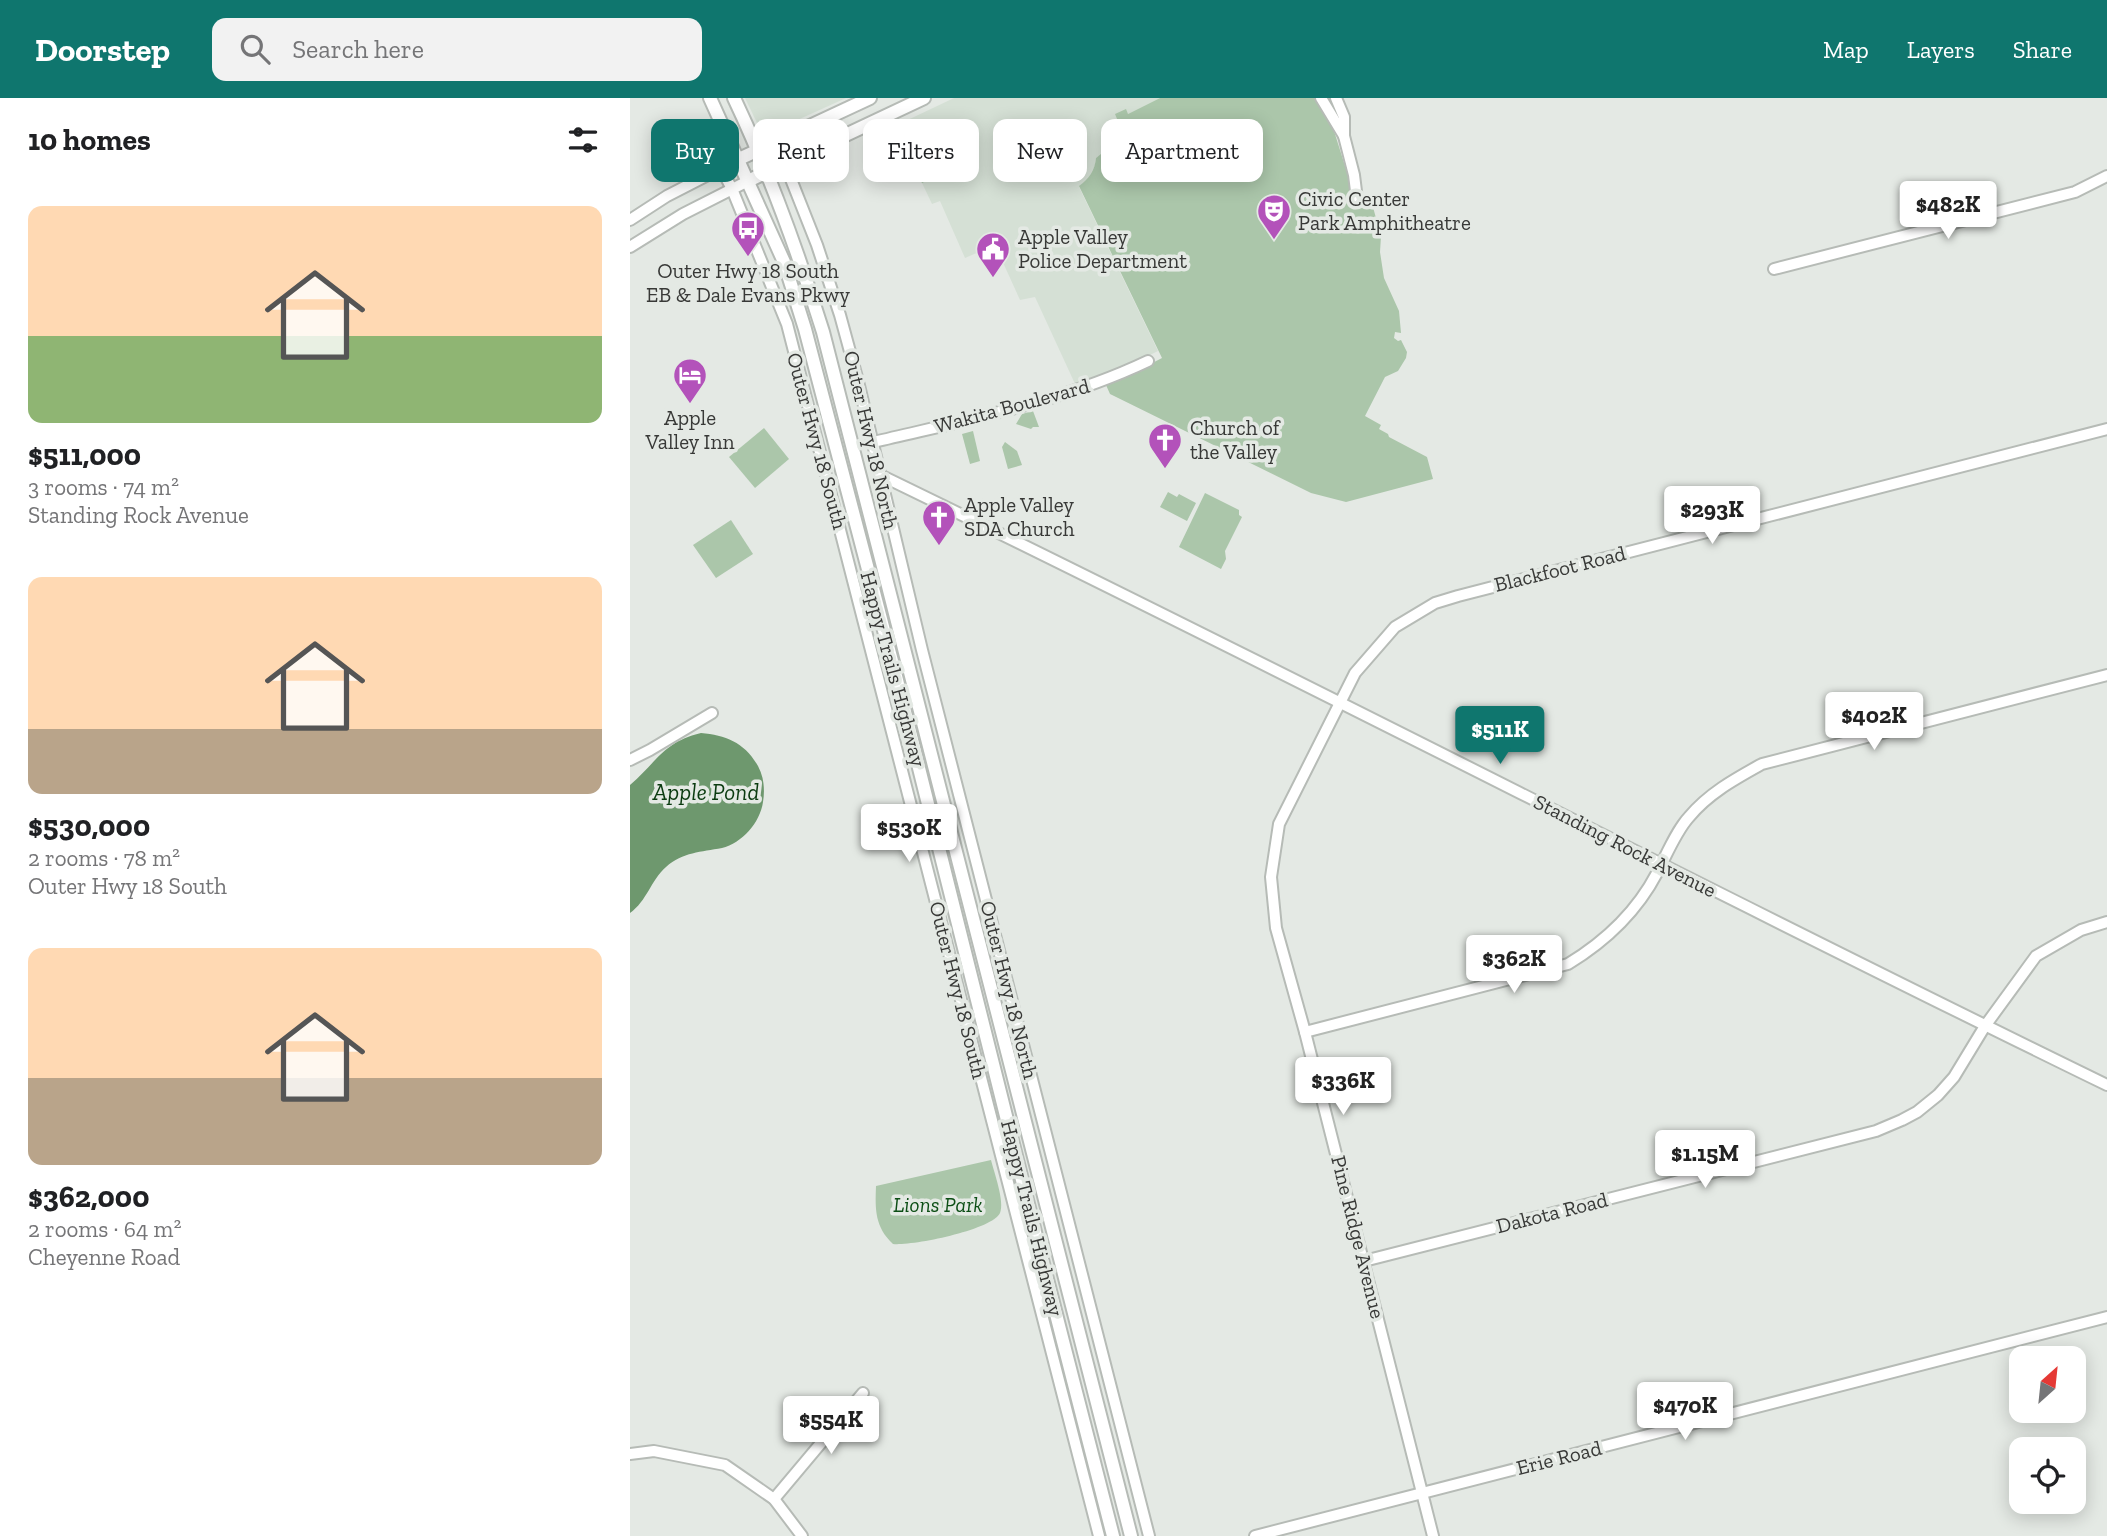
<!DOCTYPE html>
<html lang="en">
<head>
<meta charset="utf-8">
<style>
  :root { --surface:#fff; --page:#f2f2f2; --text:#202124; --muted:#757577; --accent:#0f766e }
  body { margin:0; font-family:"Zilla Slab",serif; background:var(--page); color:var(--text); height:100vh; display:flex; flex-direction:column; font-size:26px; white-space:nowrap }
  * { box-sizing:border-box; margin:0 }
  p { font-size:23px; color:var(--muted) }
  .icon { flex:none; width:38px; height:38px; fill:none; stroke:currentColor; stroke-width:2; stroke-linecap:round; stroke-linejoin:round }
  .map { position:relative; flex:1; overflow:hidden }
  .side { display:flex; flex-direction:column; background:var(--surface); width:630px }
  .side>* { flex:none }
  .guide { position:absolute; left:21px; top:21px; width:665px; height:63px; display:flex; gap:14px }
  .needle { width:46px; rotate:27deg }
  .controls { position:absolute; left:1379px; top:1248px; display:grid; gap:14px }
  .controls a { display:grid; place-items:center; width:77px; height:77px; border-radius:14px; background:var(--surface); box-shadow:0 4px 18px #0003; font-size:35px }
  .price { position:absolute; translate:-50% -60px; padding:0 16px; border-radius:7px; background:#fff; color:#222; font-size:23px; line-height:46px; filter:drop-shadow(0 2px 4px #0008) }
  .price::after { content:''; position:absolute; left:50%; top:42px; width:21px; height:16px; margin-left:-10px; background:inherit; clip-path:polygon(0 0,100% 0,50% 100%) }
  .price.selected { background:var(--accent); color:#fff }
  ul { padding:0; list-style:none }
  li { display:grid; align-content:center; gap:14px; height:371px; padding:0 28px }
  li span { display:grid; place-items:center; height:217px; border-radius:14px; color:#555 }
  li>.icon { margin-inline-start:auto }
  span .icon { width:126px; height:126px; fill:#fffc; stroke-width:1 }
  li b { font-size:30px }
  h2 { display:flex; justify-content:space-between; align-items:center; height:84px; padding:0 28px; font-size:30px }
  .pill { padding:0 24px; border-radius:14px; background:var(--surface); box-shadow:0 4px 18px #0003; font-size:24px; line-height:63px }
  .pill.selected { background:var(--accent); color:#fff }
  header { display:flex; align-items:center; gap:42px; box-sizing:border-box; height:98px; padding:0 35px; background:var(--accent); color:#fff }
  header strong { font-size:33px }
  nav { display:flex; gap:38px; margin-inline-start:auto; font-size:24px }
  .search { width:490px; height:63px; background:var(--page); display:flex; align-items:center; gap:18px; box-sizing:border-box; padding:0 24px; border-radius:14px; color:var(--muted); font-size:26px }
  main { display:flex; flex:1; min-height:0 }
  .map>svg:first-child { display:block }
  .built { fill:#d5e0d5 }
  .green { fill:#abc6aa }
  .water { fill:#6e986e }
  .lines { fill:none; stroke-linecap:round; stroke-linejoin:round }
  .minor-casing { stroke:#b6bbb6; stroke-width:14 }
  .major-casing { stroke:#b6bbb6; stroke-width:16 }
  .minor { stroke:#fff; stroke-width:10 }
  .major { stroke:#fff; stroke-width:12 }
  .labels { text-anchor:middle; stroke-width:7; stroke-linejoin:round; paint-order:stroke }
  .poi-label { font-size:21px; fill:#383937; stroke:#e4e9e4; text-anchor:start }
  .street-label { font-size:21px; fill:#383937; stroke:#e4e9e4 }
  .park-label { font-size:21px; font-style:italic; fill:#0c4e15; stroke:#e4e9e4 }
  .water-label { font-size:23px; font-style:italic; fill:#0b3b10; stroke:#e4e9e4 }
</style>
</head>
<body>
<header>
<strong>Doorstep</strong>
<div class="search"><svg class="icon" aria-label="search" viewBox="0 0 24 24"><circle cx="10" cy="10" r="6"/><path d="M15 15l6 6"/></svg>Search here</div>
<nav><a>Map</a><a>Layers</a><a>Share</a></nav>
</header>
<main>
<section class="side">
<h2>10 homes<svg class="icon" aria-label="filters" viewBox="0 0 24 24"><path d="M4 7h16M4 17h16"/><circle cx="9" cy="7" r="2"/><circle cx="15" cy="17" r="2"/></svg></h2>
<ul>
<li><span style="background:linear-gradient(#ffd9b3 60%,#8fb573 0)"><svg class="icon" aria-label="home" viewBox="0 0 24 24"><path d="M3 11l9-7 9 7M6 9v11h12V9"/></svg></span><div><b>$511,000</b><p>3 rooms · 74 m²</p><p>Standing Rock Avenue</p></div></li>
<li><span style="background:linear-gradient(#ffd9b3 70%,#b9a48a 0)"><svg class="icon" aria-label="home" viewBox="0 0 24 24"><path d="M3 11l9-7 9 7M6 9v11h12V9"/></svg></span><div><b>$530,000</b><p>2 rooms · 78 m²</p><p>Outer Hwy 18 South</p></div></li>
<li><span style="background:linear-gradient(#ffd9b3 60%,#b9a48a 0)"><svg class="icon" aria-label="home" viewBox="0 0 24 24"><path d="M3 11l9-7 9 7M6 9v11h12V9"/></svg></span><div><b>$362,000</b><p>2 rooms · 64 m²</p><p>Cheyenne Road</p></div></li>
</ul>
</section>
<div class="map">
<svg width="1477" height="1438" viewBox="0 0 1477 1438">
  <rect width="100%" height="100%" fill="#e4e9e4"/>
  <g class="built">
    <polygon points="115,0 216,0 141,34 133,32 129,29"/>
    <polygon points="324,0 530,0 498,16 492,33 477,51 466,60 465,67 460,78 449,89 528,253 506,264 446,288 405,199 390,202 365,147 335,160 310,103 302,106 265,28"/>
  </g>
  <g class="green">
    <path d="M530,0h158l16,33 17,54 9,-1 4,16h7l10,36 -1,16 4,26 15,33 2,22 -6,-1 -1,6 4,3 3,-1 6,12 -1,6 -8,13 -13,6 -20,39 16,9 -2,4 9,5 1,3 38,20 6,22 -87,23 -35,-9 -201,-99 -4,-9 29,-13 27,-14 -83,-172c10,-7 16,-16 17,-28l11,-9 -5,-10 20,-8 -7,-17 11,-5 2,5z"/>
    <polygon points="275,31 282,45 285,45 300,81 292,85 268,34"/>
    <polygon points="320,37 323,43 293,56 290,50"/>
    <polygon points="403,313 409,329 403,329 401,331 386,326 392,316"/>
    <polygon points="134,330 159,361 125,390 99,359"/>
    <polygon points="343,333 350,363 340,366 332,336"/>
    <polygon points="375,344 387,353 392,367 378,371 372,349"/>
    <polygon points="538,394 547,399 549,396 566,405 557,423 530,409"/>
    <polygon points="575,395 609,412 609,417 612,419 595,453 596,461 591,471 549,449"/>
    <polygon points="101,422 123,456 86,480 63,447"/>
    <path d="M361,1062c3,12 14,42 9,53 -8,17 -88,33 -107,31 -18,-17 -18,-34 -17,-58z"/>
  </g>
  <g class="water">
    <polygon points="566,29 595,43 579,76 572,73 574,66 553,55"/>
    <path d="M71,635c25,2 44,10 57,33 6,11 7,24 5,36 -3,21 -21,41 -41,46 -21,4 -39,4 -56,19 -15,13 -19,34 -36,46v-128c27,-23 33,-43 71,-52z"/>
  </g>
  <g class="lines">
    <g class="minor-casing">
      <g id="minor">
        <polyline points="691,0 714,38"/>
        <polyline points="706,0 714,19 714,38 724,77 727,101"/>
        <polyline points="155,66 187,147 210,217 228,283 292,552 519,1438"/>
        <polyline points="91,70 102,91 157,226 469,1438"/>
        <polyline points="0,122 37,98 109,61"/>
        <polyline points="0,149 53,116 118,83"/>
        <polyline points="1144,171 1445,94 1477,78"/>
        <path d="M244,344c92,-22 188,-40 274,-81"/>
        <path d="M250,377c411,199 816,410 1227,610"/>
        <polyline points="0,662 20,652 82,615"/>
        <path d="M675,934l263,-68c38,-23 68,-51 89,-91 9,-17 19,-42 32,-56 20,-24 46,-38 73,-53l345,-89"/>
        <polyline points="734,1163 1246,1033 1272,1022 1287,1014 1308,997 1324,979 1355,928 1406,858 1451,832 1477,824"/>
        <polyline points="0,1356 24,1353 95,1367 144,1401 172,1438"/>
        <polyline points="144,1401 233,1295"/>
        <polyline points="625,1438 1477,1219"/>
        <polyline points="803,1438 675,934 646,830 641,779 649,726 725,575 765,529 805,505 828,498 1477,331"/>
      </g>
    </g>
    <g class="major-casing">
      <g id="major">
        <polyline points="80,0 154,164 175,231 267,582 408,1146 483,1438"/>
        <path d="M104,0c36,76 64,154 89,234l308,1204"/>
        <polyline points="109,61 240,0"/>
        <polyline points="118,83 294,0"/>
      </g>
    </g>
    <use href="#minor" class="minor"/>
    <use href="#major" class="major"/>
  </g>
  <defs>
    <g id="theatre-pin" transform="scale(1.75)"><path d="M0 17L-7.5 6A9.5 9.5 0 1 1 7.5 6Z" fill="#b352ba" stroke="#e4e9e4"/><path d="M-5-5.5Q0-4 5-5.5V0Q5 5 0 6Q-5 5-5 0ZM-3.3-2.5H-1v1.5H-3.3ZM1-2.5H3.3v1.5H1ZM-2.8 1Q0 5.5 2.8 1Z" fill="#fff"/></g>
    <g id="bus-pin" transform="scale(1.75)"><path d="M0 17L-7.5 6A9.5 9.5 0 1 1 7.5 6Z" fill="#b352ba" stroke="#e4e9e4"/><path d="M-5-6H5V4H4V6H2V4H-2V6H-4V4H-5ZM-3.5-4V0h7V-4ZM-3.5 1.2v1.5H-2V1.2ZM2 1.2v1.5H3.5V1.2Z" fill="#fff"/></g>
    <g id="civic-pin" transform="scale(1.75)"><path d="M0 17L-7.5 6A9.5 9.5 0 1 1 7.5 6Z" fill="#b352ba" stroke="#e4e9e4"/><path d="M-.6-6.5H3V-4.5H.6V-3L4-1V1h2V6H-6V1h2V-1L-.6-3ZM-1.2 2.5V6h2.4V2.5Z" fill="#fff"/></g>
    <g id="hotel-pin" transform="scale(1.75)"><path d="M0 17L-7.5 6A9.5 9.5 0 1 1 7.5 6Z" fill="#b352ba" stroke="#e4e9e4"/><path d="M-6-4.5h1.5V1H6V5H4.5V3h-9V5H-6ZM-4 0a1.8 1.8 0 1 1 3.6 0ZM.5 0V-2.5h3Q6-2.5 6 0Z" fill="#fff"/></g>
    <g id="church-pin" transform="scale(1.75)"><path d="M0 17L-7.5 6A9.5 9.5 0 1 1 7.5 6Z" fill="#b352ba" stroke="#e4e9e4"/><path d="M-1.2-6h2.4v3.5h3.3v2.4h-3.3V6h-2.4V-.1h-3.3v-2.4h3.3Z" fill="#fff"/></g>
  </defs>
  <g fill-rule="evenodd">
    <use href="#theatre-pin" x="644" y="113"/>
    <use href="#bus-pin" x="118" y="130"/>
    <use href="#civic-pin" x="363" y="151"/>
    <use href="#hotel-pin" x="60" y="277"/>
    <use href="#church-pin" x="535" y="342"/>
    <use href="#church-pin" x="309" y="419"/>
  </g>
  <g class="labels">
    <g class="poi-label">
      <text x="668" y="108">Civic Center<tspan x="668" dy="24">Park Amphitheatre</tspan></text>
      <text x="388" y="146">Apple Valley<tspan x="388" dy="24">Police Department</tspan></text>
      <text x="118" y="180" text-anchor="middle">Outer Hwy 18 South<tspan x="118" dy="24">EB &amp; Dale Evans Pkwy</tspan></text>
      <text x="60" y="327" text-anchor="middle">Apple<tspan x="60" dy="24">Valley Inn</tspan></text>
      <text x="560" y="337">Church of<tspan x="560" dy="24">the Valley</tspan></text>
      <text x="334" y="414">Apple Valley<tspan x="334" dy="24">SDA Church</tspan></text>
    </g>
    <g class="street-label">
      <text transform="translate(382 308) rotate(-15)" y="7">Wakita Boulevard</text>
      <text transform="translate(241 342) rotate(77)" y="7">Outer Hwy 18 North</text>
      <text transform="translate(187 343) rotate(75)" y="7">Outer Hwy 18 South</text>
      <text transform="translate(930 471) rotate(-14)" y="7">Blackfoot Road</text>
      <text transform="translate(263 571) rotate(75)" y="7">Happy Trails Highway</text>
      <text transform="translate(995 748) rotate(27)" y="7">Standing Rock Avenue</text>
      <text transform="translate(328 892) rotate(76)" y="7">Outer Hwy 18 South</text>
      <text transform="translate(379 892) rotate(76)" y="7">Outer Hwy 18 North</text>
      <text transform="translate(922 1115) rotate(-14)" y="7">Dakota Road</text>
      <text transform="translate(402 1120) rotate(76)" y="7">Happy Trails Highway</text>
      <text transform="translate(728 1139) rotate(76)" y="7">Pine Ridge Avenue</text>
      <text transform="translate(929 1360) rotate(-14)" y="7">Erie Road</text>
    </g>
    <g class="park-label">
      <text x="308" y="1114">Lions Park</text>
    </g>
    <g class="water-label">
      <text x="76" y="702">Apple Pond</text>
    </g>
  </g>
</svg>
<div class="controls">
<a><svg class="needle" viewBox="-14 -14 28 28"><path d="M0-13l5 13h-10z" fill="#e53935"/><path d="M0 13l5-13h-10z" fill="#757577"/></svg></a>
<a><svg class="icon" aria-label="locate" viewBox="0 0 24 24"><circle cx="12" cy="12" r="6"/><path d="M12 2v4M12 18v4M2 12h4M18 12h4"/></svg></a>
</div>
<b class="price" style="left:1318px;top:143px">$482K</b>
<b class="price" style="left:1082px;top:448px">$293K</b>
<b class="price" style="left:1244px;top:654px">$402K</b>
<b class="price selected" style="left:870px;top:668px">$511K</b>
<b class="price" style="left:279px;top:766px">$530K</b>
<b class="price" style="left:884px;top:897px">$362K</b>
<b class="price" style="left:713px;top:1019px">$336K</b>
<b class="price" style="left:1075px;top:1092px">$1.15M</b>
<b class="price" style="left:1055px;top:1344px">$470K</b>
<b class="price" style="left:201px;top:1358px">$554K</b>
<div class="guide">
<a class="pill selected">Buy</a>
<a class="pill">Rent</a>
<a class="pill">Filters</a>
<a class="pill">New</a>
<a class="pill">Apartment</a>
</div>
</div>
</main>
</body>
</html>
